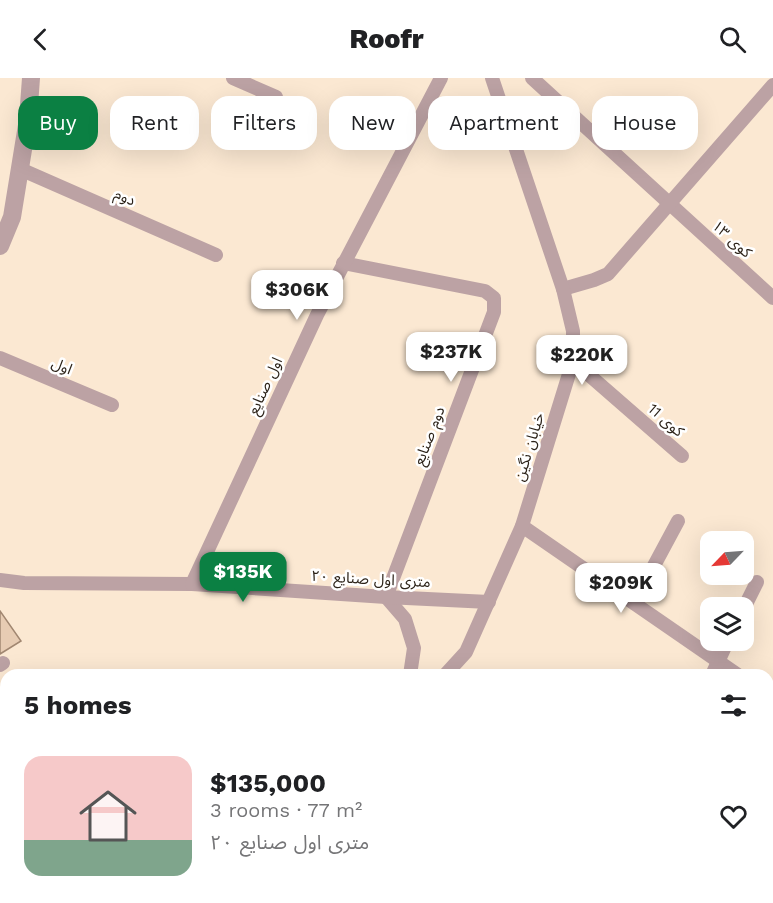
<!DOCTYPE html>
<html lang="en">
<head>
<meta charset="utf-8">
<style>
  :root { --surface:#fff; --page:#f6f6f6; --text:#202124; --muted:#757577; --accent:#0b8043 }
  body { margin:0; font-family:"Work Sans","Noto Sans Arabic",sans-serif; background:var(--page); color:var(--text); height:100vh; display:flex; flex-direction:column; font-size:22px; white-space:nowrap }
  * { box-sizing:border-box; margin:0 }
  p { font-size:20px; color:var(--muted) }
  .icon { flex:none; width:33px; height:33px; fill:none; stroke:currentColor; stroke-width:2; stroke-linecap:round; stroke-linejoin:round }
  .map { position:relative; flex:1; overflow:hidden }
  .sheet { position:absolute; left:0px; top:591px; width:774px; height:234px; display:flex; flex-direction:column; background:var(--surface); border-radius:18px 18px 0 0; box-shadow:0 6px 24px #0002 }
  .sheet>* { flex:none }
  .top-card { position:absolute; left:18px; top:18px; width:738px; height:54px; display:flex; gap:12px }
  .needle { width:39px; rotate:245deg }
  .controls { position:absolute; left:700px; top:453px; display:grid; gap:12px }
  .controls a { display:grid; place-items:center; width:54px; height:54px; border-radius:12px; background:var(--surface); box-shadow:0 6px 24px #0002; font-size:30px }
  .price { position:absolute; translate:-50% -51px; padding:0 14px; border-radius:12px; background:#fff; color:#222; font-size:20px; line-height:39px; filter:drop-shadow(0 2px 3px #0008) }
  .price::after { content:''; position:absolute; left:50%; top:36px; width:18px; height:14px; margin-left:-9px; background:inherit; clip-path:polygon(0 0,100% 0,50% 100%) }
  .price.selected { background:var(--accent); color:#fff }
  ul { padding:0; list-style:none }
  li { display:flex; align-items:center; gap:18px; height:150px; padding:0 24px }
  li span { display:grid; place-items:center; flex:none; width:168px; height:120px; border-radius:18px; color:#555 }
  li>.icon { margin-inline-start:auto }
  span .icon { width:72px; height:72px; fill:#fffc; stroke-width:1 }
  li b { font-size:26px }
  h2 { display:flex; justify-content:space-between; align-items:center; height:72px; padding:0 24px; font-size:26px }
  .pill { padding:0 21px; border-radius:18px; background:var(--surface); box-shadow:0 6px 24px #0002; font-size:21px; line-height:54px }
  .pill.selected { background:var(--accent); color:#fff }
  header { display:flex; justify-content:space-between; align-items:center; height:78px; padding:0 24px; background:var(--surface); font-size:27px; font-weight:800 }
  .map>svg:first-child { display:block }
  .green { fill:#b2bfa0 }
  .building { fill:#e7ccb3; stroke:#a18771; stroke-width:1.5 }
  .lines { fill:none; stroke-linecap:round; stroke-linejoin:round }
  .minor { stroke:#bca2a4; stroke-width:14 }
  .tertiary { stroke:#bca2a4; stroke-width:18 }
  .labels { text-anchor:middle; stroke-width:5; stroke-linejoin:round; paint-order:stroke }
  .street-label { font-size:15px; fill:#2c2319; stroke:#fff }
</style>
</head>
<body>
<header><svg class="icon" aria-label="back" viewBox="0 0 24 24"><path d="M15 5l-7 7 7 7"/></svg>Roofr<svg class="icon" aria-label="search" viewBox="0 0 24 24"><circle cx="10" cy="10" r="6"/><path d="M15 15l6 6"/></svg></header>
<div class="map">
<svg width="773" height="825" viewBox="0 0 773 825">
  <rect width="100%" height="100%" fill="#fbe8d2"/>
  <polygon class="green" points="338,819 487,819 493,825 340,825"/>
  <polygon class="building" points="0,533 21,563 0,576"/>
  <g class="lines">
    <g class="minor">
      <polyline points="233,0 276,19"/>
      <polyline points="532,0 773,220"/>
      <polyline points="20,91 216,177"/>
      <polyline points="343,185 485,213 494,220 494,234 386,519 405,541 414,570 410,597"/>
      <polyline points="563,211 594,202 608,196 773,7"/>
      <polyline points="0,280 112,327"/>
      <polyline points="573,283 682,378"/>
      <polyline points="522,448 738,597"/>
      <polyline points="0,502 24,505 192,506 386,519 489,524"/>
      <polyline points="192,506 317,237 441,0"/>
      <polyline points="634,525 678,443"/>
      <polyline points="744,530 757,504"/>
      <polyline points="0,587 3,585"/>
      <polyline points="445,597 466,574 522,448 573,283 573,253 563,211 492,0"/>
      <polyline points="712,597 728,562"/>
      <polyline points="768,618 773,621"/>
      <polyline points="0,694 6,691"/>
      <polyline points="768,779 773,758"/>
      <polyline points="121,819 123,825"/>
      <polyline points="326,819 327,825"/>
      <polyline points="614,819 619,825"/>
      <polyline points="764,819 765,825"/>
    </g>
    <polyline class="tertiary" points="0,168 12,139 28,41 31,0"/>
  </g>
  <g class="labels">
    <g class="street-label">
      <text transform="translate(125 119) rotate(24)" y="5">دوم</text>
      <text transform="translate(732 161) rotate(42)" y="5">کوی ۱۳</text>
      <text transform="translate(62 288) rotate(23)" y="5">اول</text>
      <text transform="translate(265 308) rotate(-65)" y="5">اول صنایع</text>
      <text transform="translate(666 342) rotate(41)" y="5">کوی 11</text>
      <text transform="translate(429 358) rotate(-69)" y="5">دوم صنایع</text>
      <text transform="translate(529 369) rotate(-73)" y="5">خیابان نگین</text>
      <text transform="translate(371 501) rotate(3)" y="5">۲۰ متری اول صنایع</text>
    </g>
  </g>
</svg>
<div class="controls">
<a><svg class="needle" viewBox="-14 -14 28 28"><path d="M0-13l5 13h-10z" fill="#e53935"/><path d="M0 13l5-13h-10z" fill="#757577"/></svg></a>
<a><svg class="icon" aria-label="layers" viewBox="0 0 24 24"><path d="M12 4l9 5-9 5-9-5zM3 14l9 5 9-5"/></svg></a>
</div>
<b class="price" style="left:297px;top:243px">$306K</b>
<b class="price" style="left:451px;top:305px">$237K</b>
<b class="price" style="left:582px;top:308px">$220K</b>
<b class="price selected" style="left:243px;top:525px">$135K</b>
<b class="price" style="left:621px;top:536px">$209K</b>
<div class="top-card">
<a class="pill selected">Buy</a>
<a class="pill">Rent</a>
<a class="pill">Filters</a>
<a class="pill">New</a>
<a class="pill">Apartment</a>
<a class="pill">House</a>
</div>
<section class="sheet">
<h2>5 homes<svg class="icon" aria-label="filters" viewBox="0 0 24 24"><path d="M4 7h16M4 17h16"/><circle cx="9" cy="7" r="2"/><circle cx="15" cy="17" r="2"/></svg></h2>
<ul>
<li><span style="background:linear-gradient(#f6c9c9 70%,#7fa58c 0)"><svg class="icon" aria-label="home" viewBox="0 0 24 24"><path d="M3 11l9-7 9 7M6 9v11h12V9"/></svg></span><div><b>$135,000</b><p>3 rooms · 77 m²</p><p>۲۰ متری اول صنایع</p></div><svg class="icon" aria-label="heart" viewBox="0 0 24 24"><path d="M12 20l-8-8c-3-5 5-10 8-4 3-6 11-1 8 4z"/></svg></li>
</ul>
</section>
</div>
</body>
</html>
